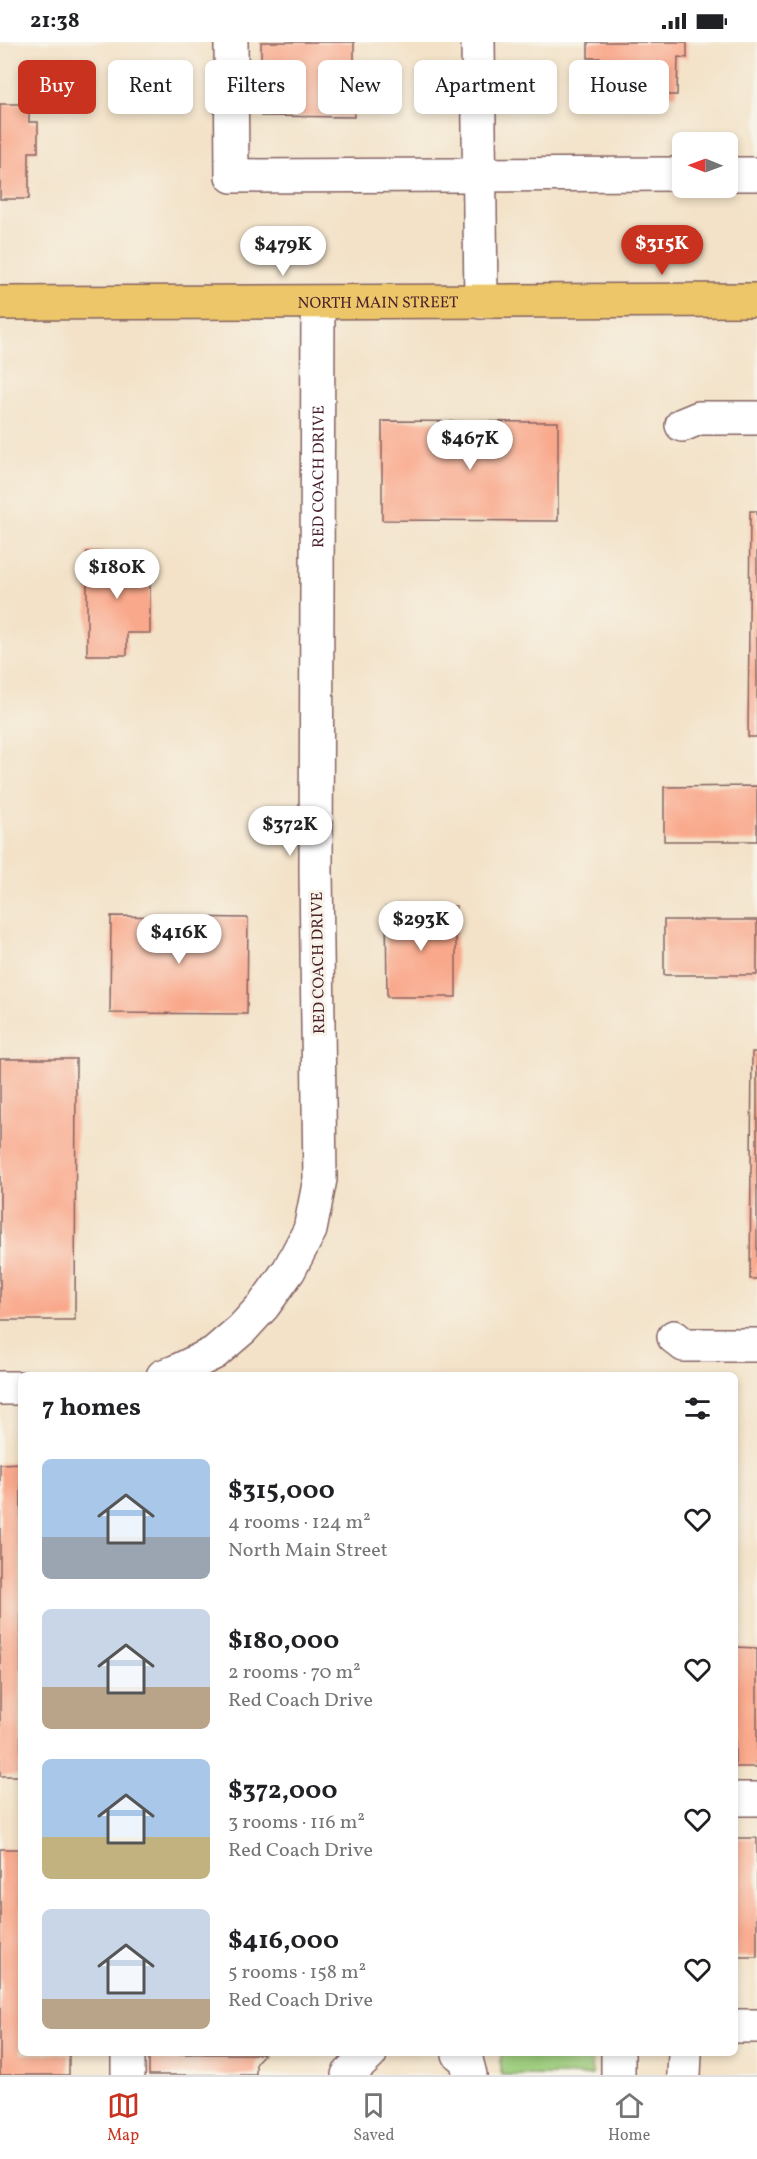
<!DOCTYPE html>
<html lang="en">
<head>
<meta charset="utf-8">
<style>
  :root { --surface:#fff; --page:#f6f6f6; --text:#202124; --muted:#757577; --line:#e0e0e0; --accent:#c8321e }
  body { margin:0; font-family:Vollkorn,serif; background:var(--page); color:var(--text); height:100vh; display:flex; flex-direction:column; font-size:22px; white-space:nowrap }
  * { box-sizing:border-box; margin:0 }
  p { font-size:20px; color:var(--muted) }
  .icon { flex:none; width:33px; height:33px; fill:none; stroke:currentColor; stroke-width:2; stroke-linecap:round; stroke-linejoin:round }
  .map { position:relative; flex:1; overflow:hidden }
  .side { position:absolute; left:18px; top:1330px; width:720px; height:684px; display:flex; flex-direction:column; background:var(--surface); border-radius:9px; box-shadow:0 3px 9px #0003 }
  .side>* { flex:none }
  .guide { position:absolute; left:18px; top:18px; width:722px; height:54px; display:flex; gap:12px }
  .needle { width:39px; rotate:271deg }
  .fabs { position:absolute; left:672px; top:90px; display:grid; gap:12px }
  .fabs a { display:grid; place-items:center; width:66px; height:66px; border-radius:9px; background:var(--surface); box-shadow:0 3px 9px #0003; font-size:30px }
  .price { position:absolute; translate:-50% -51px; padding:0 14px; border-radius:21px; background:#fff; color:#222; font-size:20px; line-height:39px; filter:drop-shadow(0 2px 3px #0008) }
  .price::after { content:''; position:absolute; left:50%; top:36px; width:18px; height:14px; margin-left:-9px; background:inherit; clip-path:polygon(0 0,100% 0,50% 100%) }
  .price.active { background:var(--accent); color:#fff }
  ul { padding:0; list-style:none }
  li { display:flex; align-items:center; gap:18px; height:150px; padding:0 24px }
  li span { display:grid; place-items:center; flex:none; width:168px; height:120px; border-radius:9px; color:#555 }
  li>.icon { margin-inline-start:auto }
  span .icon { width:72px; height:72px; fill:#fffc; stroke-width:1 }
  li b { font-size:26px }
  h2 { display:flex; justify-content:space-between; align-items:center; height:72px; padding:0 24px; font-size:26px }
  .chip { padding:0 21px; border-radius:9px; background:var(--surface); box-shadow:0 3px 9px #0003; font-size:21px; line-height:54px }
  .chip.active { background:var(--accent); color:#fff }
  .status { display:flex; justify-content:space-between; align-items:center; height:42px; padding:0 30px; background:var(--surface); direction:ltr }
  .status svg { height:16px; fill:currentColor }
  .menu { display:flex; justify-content:space-around; align-items:center; height:84px; border-top:2px solid var(--line); background:var(--surface); font-size:16px; color:var(--muted) }
  .menu a { display:grid; justify-items:center; gap:3px }
  .menu .active { color:var(--accent) }
  .map>svg:first-child { display:block }
  .green { fill:#9ccd7c; stroke:#737654; stroke-width:1.5 }
  .building { fill:#f9a88b }
  .lines { fill:none; stroke-linecap:round; stroke-linejoin:round }
  .minor-casing { stroke:#856362; stroke-width:36 }
  .major-casing { stroke:#856362; stroke-width:36 }
  .minor { stroke:#fff; stroke-width:33 }
  .major { stroke:#ecc669; stroke-width:33 }
  .labels { text-anchor:middle; stroke-width:6; stroke-linejoin:round; paint-order:stroke }
  .street-label { font-size:16px; fill:#4a1f2b; stroke:#f7f3e8 }
</style>
</head>
<body>
<div class="status"><b>21:38</b><svg viewBox="0 0 49 12"><path d="M0 12V9h3v3zM5 12V6h3v6zM10 12V3h3v9zM15 12V0h3v12zM26 1h20v11H26zM47 4h2v5h-2z"/></svg></div>
<div class="map">
<svg width="757" height="2033" viewBox="0 0 757 2033">
  <rect width="100%" height="100%" fill="#f7f3e8"/>
  <filter id="ink" filterUnits="userSpaceOnUse"><feTurbulence type="fractalNoise" baseFrequency=".0167" numOctaves="2"/><feDisplacementMap in="SourceGraphic" scale="12" xChannelSelector="R" yChannelSelector="G"/><feConvolveMatrix kernelMatrix="1 2 1 2 8 2 1 2 1" color-interpolation-filters="sRGB"/></filter>
  <filter id="wash" filterUnits="userSpaceOnUse"><feTurbulence type="fractalNoise" baseFrequency=".008" numOctaves="4" result="noise"/><feDisplacementMap in="SourceGraphic" scale="24" xChannelSelector="R" yChannelSelector="G"/><feGaussianBlur stdDeviation="1.35" result="paint"/><feColorMatrix in="noise" values="0 0 0 0 0 0 0 0 0 0 0 0 0 0 0 0 0 1.4 0 .05"/><feComposite in="paint" operator="in"/></filter>
  <g filter="url(#wash)">
    <rect width="100%" height="100%" fill="#f3e2c8"/>
    <rect class="green" x="501" y="2012" width="91" height="21"/>
    <g id="blocks">
      <g class="building">
        <polygon points="261,0 354,0 354,75 261,74"/>
        <polygon points="588,0 687,0 687,16 678,15 677,53 600,53 600,16 588,16"/>
        <polygon points="0,62 29,62 29,80 38,80 38,110 29,110 29,157 0,157"/>
        <polygon points="382,379 558,380 558,479 382,478"/>
        <polygon points="750,469 757,469 757,695 748,695"/>
        <polygon points="87,510 150,510 150,591 127,591 127,613 87,613"/>
        <polygon points="757,744 757,799 664,799 664,745"/>
        <polygon points="456,864 456,955 387,955 386,865"/>
        <polygon points="111,874 248,876 247,972 110,971"/>
        <rect x="664" y="878" width="93" height="55"/>
        <polygon points="752,1010 757,1010 757,1237 750,1237"/>
        <polygon points="0,1017 76,1017 75,1278 0,1278"/>
        <polygon points="21,1421 21,1734 0,1734 0,1422"/>
        <polygon points="735,1605 757,1606 757,1725 735,1725"/>
        <rect x="735" y="1796" width="22" height="119"/>
        <polygon points="0,1807 21,1807 21,2012 69,2012 69,2033 0,2033"/>
        <polygon points="149,2012 264,2012 256,2021 256,2033 149,2033"/>
      </g>
    </g>
  </g>
  <g filter="url(#ink)">
    <use href="#blocks" fill-opacity="0" stroke="#856362" stroke-width="1.5"/>
    <g class="lines">
      <g class="minor-casing">
        <g id="minor">
          <polyline points="231,0 232,134 682,132"/>
          <polyline points="478,0 481,260"/>
          <polyline points="728,132 757,132"/>
          <polyline points="682,383 699,376 757,376"/>
          <polyline points="674,1295 684,1303 757,1303"/>
          <path id="s1" d="M163,1334l12,-4 39,-19 28,-24 22,-24 25,-35 21,-40 10,-51 -4,-308 2,-568"/>
          <polyline points="0,1346 21,1346"/>
          <polyline points="735,1757 757,1757"/>
          <polyline points="735,1984 757,1984"/>
          <polyline points="459,2012 466,2017 470,2033"/>
          <polyline points="618,2012 618,2033"/>
          <polyline points="128,2033 128,2012"/>
          <polyline points="348,2033 370,2012"/>
          <polyline points="684,2033 685,2012"/>
        </g>
      </g>
      <g class="major-casing">
        <g id="major">
          <path id="s2" d="M0,261l757,-3"/>
        </g>
      </g>
      <use href="#minor" class="minor"/>
      <use href="#major" class="major"/>
    </g>
  </g>
  <g class="labels">
    <g class="street-label">
      <text dy="6" stroke="none"><textPath href="#s2" startOffset="378">NORTH MAIN STREET</textPath></text>
      <text dy="6" stroke="none"><textPath href="#s1" startOffset="968">RED COACH DRIVE</textPath></text>
      <text transform="translate(317 921) rotate(-91)" y="6">RED COACH DRIVE</text>
    </g>
  </g>
</svg>
<div class="fabs">
<a><svg class="needle" viewBox="-14 -14 28 28"><path d="M0-13l5 13h-10z" fill="#e53935"/><path d="M0 13l5-13h-10z" fill="#757577"/></svg></a>
</div>
<b class="price active" style="left:662px;top:234px">$315K</b>
<b class="price" style="left:283px;top:235px">$479K</b>
<b class="price" style="left:470px;top:429px">$467K</b>
<b class="price" style="left:117px;top:558px">$180K</b>
<b class="price" style="left:290px;top:815px">$372K</b>
<b class="price" style="left:421px;top:910px">$293K</b>
<b class="price" style="left:179px;top:923px">$416K</b>
<div class="guide">
<a class="chip active">Buy</a>
<a class="chip">Rent</a>
<a class="chip">Filters</a>
<a class="chip">New</a>
<a class="chip">Apartment</a>
<a class="chip">House</a>
</div>
<section class="side">
<h2>7 homes<svg class="icon" aria-label="filters" viewBox="0 0 24 24"><path d="M4 7h16M4 17h16"/><circle cx="9" cy="7" r="2"/><circle cx="15" cy="17" r="2"/></svg></h2>
<ul>
<li><span style="background:linear-gradient(#a9c7e8 65%,#9aa5b1 0)"><svg class="icon" aria-label="home" viewBox="0 0 24 24"><path d="M3 11l9-7 9 7M6 9v11h12V9"/></svg></span><div><b>$315,000</b><p>4 rooms · 124 m²</p><p>North Main Street</p></div><svg class="icon" aria-label="heart" viewBox="0 0 24 24"><path d="M12 20l-8-8c-3-5 5-10 8-4 3-6 11-1 8 4z"/></svg></li>
<li><span style="background:linear-gradient(#c9d6e8 65%,#b9a48a 0)"><svg class="icon" aria-label="home" viewBox="0 0 24 24"><path d="M3 11l9-7 9 7M6 9v11h12V9"/></svg></span><div><b>$180,000</b><p>2 rooms · 70 m²</p><p>Red Coach Drive</p></div><svg class="icon" aria-label="heart" viewBox="0 0 24 24"><path d="M12 20l-8-8c-3-5 5-10 8-4 3-6 11-1 8 4z"/></svg></li>
<li><span style="background:linear-gradient(#a9c7e8 65%,#c2b280 0)"><svg class="icon" aria-label="home" viewBox="0 0 24 24"><path d="M3 11l9-7 9 7M6 9v11h12V9"/></svg></span><div><b>$372,000</b><p>3 rooms · 116 m²</p><p>Red Coach Drive</p></div><svg class="icon" aria-label="heart" viewBox="0 0 24 24"><path d="M12 20l-8-8c-3-5 5-10 8-4 3-6 11-1 8 4z"/></svg></li>
<li><span style="background:linear-gradient(#c9d6e8 75%,#b9a48a 0)"><svg class="icon" aria-label="home" viewBox="0 0 24 24"><path d="M3 11l9-7 9 7M6 9v11h12V9"/></svg></span><div><b>$416,000</b><p>5 rooms · 158 m²</p><p>Red Coach Drive</p></div><svg class="icon" aria-label="heart" viewBox="0 0 24 24"><path d="M12 20l-8-8c-3-5 5-10 8-4 3-6 11-1 8 4z"/></svg></li>
</ul>
</section>
</div>
<nav class="menu">
<a class="active"><svg class="icon" aria-label="map" viewBox="0 0 24 24"><path d="M3 6l6-2 6 2 6-2v14l-6 2-6-2-6 2zM9 4v14M15 6v14"/></svg>Map</a>
<a><svg class="icon" aria-label="saved" viewBox="0 0 24 24"><path d="M7 4h10v16l-5-4-5 4z"/></svg>Saved</a>
<a><svg class="icon" aria-label="home" viewBox="0 0 24 24"><path d="M3 11l9-7 9 7M6 9v11h12V9"/></svg>Home</a>
</nav>
</body>
</html>
